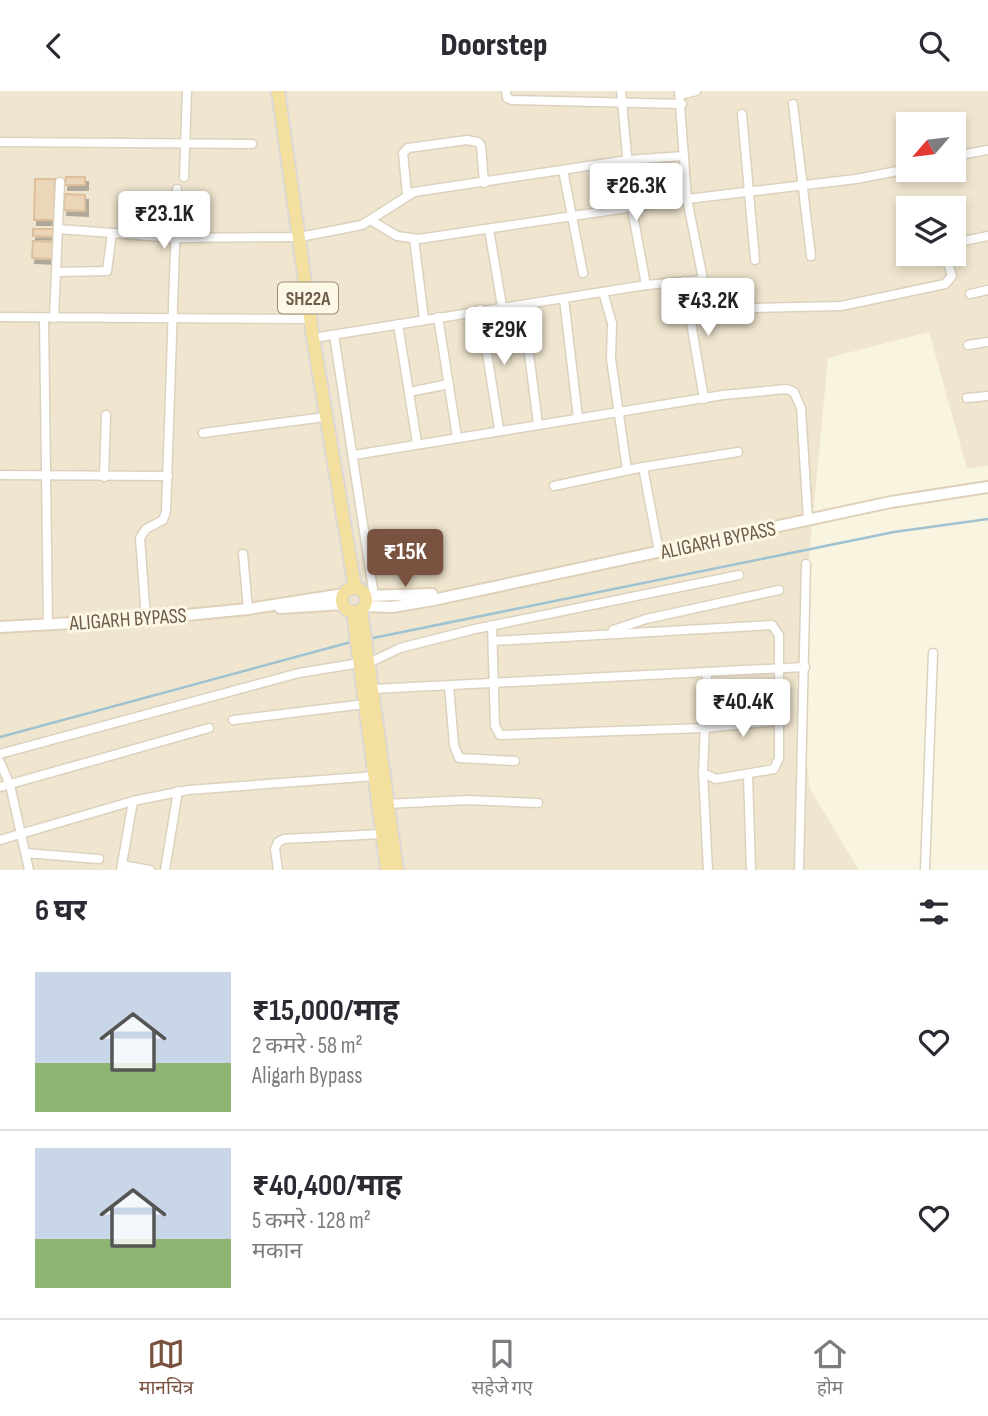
<!DOCTYPE html>
<html lang="hi">
<head>
<meta charset="utf-8">
<style>
  :root { --surface:#fff; --page:#f7f7f7; --text:#2b2b33; --muted:#7c7c81; --line:#e1e1e2; --accent:#7a5340 }
  body { margin:0; font-family:"Sofia Sans Condensed","Noto Sans Devanagari",sans-serif; background:var(--page); color:var(--text); height:100vh; display:flex; flex-direction:column; font-size:26px; white-space:nowrap }
  * { box-sizing:border-box; margin:0 }
  p { font-size:23px; color:var(--muted) }
  .icon { flex:none; width:38px; height:38px; fill:none; stroke:currentColor; stroke-width:2; stroke-linecap:round; stroke-linejoin:round }
  .map { position:relative; height:779px; overflow:hidden }
  .drawer { display:flex; flex-direction:column; background:var(--surface); flex:1 }
  .drawer>* { flex:none }
  .needle { width:46px; rotate:242deg }
  .fabs { position:absolute; left:896px; top:21px; display:grid; gap:14px }
  .fabs a { display:grid; place-items:center; width:70px; height:70px; border-radius:0px; background:var(--surface); box-shadow:0 4px 10px #0003; font-size:35px }
  .price { position:absolute; translate:-50% -60px; padding:0 16px; border-radius:7px; background:#fff; color:#222; font-size:23px; line-height:46px; filter:drop-shadow(0 2px 4px #0008) }
  .price::after { content:''; position:absolute; left:50%; top:42px; width:21px; height:16px; margin-left:-10px; background:inherit; clip-path:polygon(0 0,100% 0,50% 100%) }
  .price.current { background:var(--accent); color:#fff }
  ul { padding:0; list-style:none }
  li { display:flex; align-items:center; gap:21px; height:175px; padding:0 35px }
  li+li { border-top:2px solid var(--line) }
  li span { display:grid; place-items:center; flex:none; width:196px; height:140px; border-radius:0px; color:#555 }
  li>.icon { margin-inline-start:auto }
  span .icon { width:84px; height:84px; fill:#fffc; stroke-width:1 }
  li b { font-size:30px }
  h2 { display:flex; justify-content:space-between; align-items:center; height:84px; padding:0 35px; font-size:30px }
  header { display:flex; justify-content:space-between; align-items:center; height:91px; padding:0 35px; background:var(--surface); font-size:32px; font-weight:800 }
  .dock { display:flex; justify-content:space-around; align-items:center; height:98px; border-top:2px solid var(--line); background:var(--surface); font-size:19px; color:var(--muted) }
  .dock a { display:grid; justify-items:center; gap:4px }
  .dock .current { color:var(--accent) }
  .map>svg:first-child { display:block }
  .residential { fill:#f0e6d0; fill-rule:evenodd }
  .lines { fill:none; stroke-linecap:round; stroke-linejoin:round }
  .stream { stroke:#9ec2d1; stroke-width:2.5 }
  .building { fill:#ecd6ba; stroke:#ddbf9c; stroke-width:2; filter:url(#shadow) }
  .street-casing { stroke:#dcd1bd; stroke-width:11 }
  .secondary-casing { stroke:#ded0b9; stroke-width:14 }
  .primary-casing { stroke:#dcd8d4; stroke-width:16 }
  .street { stroke:#fff; stroke-width:8 }
  .secondary { stroke:#fff; stroke-width:10 }
  .primary { stroke:#f3e09e; stroke-width:12 }
  .labels { text-anchor:middle; stroke-width:6; stroke-linejoin:round; paint-order:stroke }
  .shield { fill:#fdf7e6; stroke:#998a79; stroke-width:2 }
  .shield-label { font-size:19px; font-weight:bold; fill:#6e5c4a }
  .street-label { font-size:21px; fill:#6e5c4a; stroke:#fdf7e6 }
</style>
</head>
<body>
<header><svg class="icon" aria-label="back" viewBox="0 0 24 24"><path d="M15 5l-7 7 7 7"/></svg>Doorstep<svg class="icon" aria-label="search" viewBox="0 0 24 24"><circle cx="10" cy="10" r="6"/><path d="M15 15l6 6"/></svg></header>
<div class="map">
<svg width="988" height="779" viewBox="0 0 988 779">
  <defs>
    <filter id="shadow"><feDropShadow dx="3" dy="5" stdDeviation="0" flood-color="#0004"/></filter>
  </defs>
  <rect width="100%" height="100%" fill="#f9f4e0"/>
  <path class="residential" d="M0,0h988v375l-21,3 -38,-137 -101,26 -31,328 13,103 49,81h-859zM908,33h46v46h-46zM908,117h46v46h-46z"/>
  <g class="lines">
    <g class="stream">
      <polyline points="368,548 894,441 988,428"/>
      <polyline points="0,646 351,551"/>
    </g>
  </g>
  <g class="building">
    <polygon points="66,86 85,86 85,94 65,94"/>
    <polygon points="35,88 55,88 54,129 34,129"/>
    <polygon points="65,103 85,104 85,120 64,119"/>
    <polygon points="33,138 53,138 53,146 33,145"/>
    <polygon points="33,150 54,151 53,168 32,167"/>
  </g>
  <g class="lines">
    <g class="street-casing">
      <g id="street">
        <polyline points="506,0 507,7 512,9 682,13"/>
        <polyline points="621,0 632,118 646,194 701,189"/>
        <polyline points="679,0 687,108 709,218 841,215 945,193 952,185 945,163"/>
        <polyline points="680,4 696,0"/>
        <polyline points="793,13 811,165"/>
        <polyline points="742,23 755,169"/>
        <polyline points="0,51 252,53"/>
        <polyline points="954,65 988,59"/>
        <polyline points="563,79 583,182"/>
        <polyline points="184,86 187,0"/>
        <polyline points="407,103 403,62 408,57 467,49 478,51 481,55 484,92"/>
        <polyline points="372,130 397,145 419,148 687,108 856,88 908,78"/>
        <polyline points="58,138 112,142"/>
        <polyline points="489,138 502,215"/>
        <polyline points="414,148 424,228"/>
        <polyline points="954,152 988,145"/>
        <polyline points="56,181 107,180 112,142 174,147 300,146 362,134 414,101 628,69 684,65"/>
        <polyline points="684,190 704,308"/>
        <polyline points="603,201 612,232 611,268 627,379"/>
        <polyline points="970,203 988,199"/>
        <polyline points="564,208 578,327"/>
        <polyline points="480,218 499,338"/>
        <polyline points="0,226 310,228"/>
        <polyline points="438,226 457,346"/>
        <polyline points="44,227 48,534"/>
        <polyline points="54,227 60,91"/>
        <polyline points="398,233 417,352"/>
        <polyline points="334,244 374,505"/>
        <polyline points="313,247 646,194"/>
        <polyline points="968,254 988,251"/>
        <polyline points="528,255 538,333"/>
        <polyline points="409,301 449,293"/>
        <polyline points="967,307 988,305"/>
        <polyline points="203,342 325,326"/>
        <polyline points="354,364 723,304 787,298 794,301 801,317 808,429"/>
        <polyline points="643,376 659,461"/>
        <polyline points="0,384 168,385"/>
        <polyline points="104,386 106,324"/>
        <polyline points="554,395 643,376 738,361"/>
        <polyline points="243,463 248,518"/>
        <polyline points="146,528 140,447 146,438 163,429 166,421 177,98"/>
        <polyline points="492,534 495,635 500,644 704,637 778,630"/>
        <polyline points="613,539 646,528 779,499"/>
        <polyline points="493,550 772,534 779,544 779,667 774,678 716,688 703,682 707,584"/>
        <polyline points="369,572 400,557 475,538 739,484"/>
        <polyline points="449,595 454,654 459,667 515,670"/>
        <polyline points="373,598 805,576"/>
        <polyline points="233,629 365,613"/>
        <polyline points="0,663 299,582 360,572"/>
        <polyline points="0,671 10,694 29,779"/>
        <polyline points="703,682 708,779"/>
        <polyline points="748,684 751,779"/>
        <polyline points="0,696 209,637"/>
        <polyline points="385,713 468,709 538,712"/>
        <polyline points="0,749 133,710"/>
        <polyline points="26,762 99,768"/>
        <polyline points="122,774 150,779"/>
        <polyline points="121,779 133,710 188,699 376,685"/>
        <polyline points="165,779 178,700"/>
        <polyline points="278,779 275,758 278,751 284,748 382,743"/>
        <polyline points="799,779 806,473"/>
        <polyline points="925,779 933,562"/>
      </g>
    </g>
    <g class="secondary-casing">
      <g id="secondary">
        <polyline points="365,505 432,503"/>
        <polyline points="364,515 392,516 433,509 891,411 988,396"/>
        <polyline points="280,517 343,513"/>
        <polyline points="0,536 146,528 248,518 344,503"/>
      </g>
    </g>
    <g class="primary-casing">
      <g id="primary">
        <polyline points="278,0 313,247 355,497"/>
        <circle cx="354" cy="509" r="12"/>
        <polyline points="361,519 397,779"/>
        <polyline points="354,530 387,779"/>
      </g>
    </g>
    <use href="#street" class="street"/>
    <use href="#secondary" class="secondary"/>
    <use href="#primary" class="primary"/>
  </g>
  <g class="labels">
    <rect class="shield" x="278" y="191.5" width="60" height="31" rx="5"/>
    <g class="shield-label">
      <text x="308" y="214">SH22A</text>
    </g>
    <g class="street-label">
      <text transform="translate(718 449) rotate(-12)" y="7">ALIGARH BYPASS</text>
      <text transform="translate(128 528) rotate(-4)" y="7">ALIGARH BYPASS</text>
    </g>
  </g>
</svg>
<div class="fabs">
<a><svg class="needle" viewBox="-14 -14 28 28"><path d="M0-13l5 13h-10z" fill="#e53935"/><path d="M0 13l5-13h-10z" fill="#7c7c81"/></svg></a>
<a><svg class="icon" aria-label="layers" viewBox="0 0 24 24"><path d="M12 4l9 5-9 5-9-5zM3 14l9 5 9-5"/></svg></a>
</div>
<b class="price" style="left:636px;top:132px">₹26.3K</b>
<b class="price" style="left:164px;top:160px">₹23.1K</b>
<b class="price" style="left:708px;top:247px">₹43.2K</b>
<b class="price" style="left:504px;top:276px">₹29K</b>
<b class="price current" style="left:405px;top:498px">₹15K</b>
<b class="price" style="left:743px;top:648px">₹40.4K</b>
</div>
<section class="drawer">
<h2>6 घर<svg class="icon" aria-label="filters" viewBox="0 0 24 24"><path d="M4 7h16M4 17h16"/><circle cx="9" cy="7" r="2"/><circle cx="15" cy="17" r="2"/></svg></h2>
<ul>
<li><span style="background:linear-gradient(#c9d6e8 65%,#8fb573 0)"><svg class="icon" aria-label="home" viewBox="0 0 24 24"><path d="M3 11l9-7 9 7M6 9v11h12V9"/></svg></span><div><b>₹15,000/माह</b><p>2 कमरे · 58 m²</p><p>Aligarh Bypass</p></div><svg class="icon" aria-label="heart" viewBox="0 0 24 24"><path d="M12 20l-8-8c-3-5 5-10 8-4 3-6 11-1 8 4z"/></svg></li>
<li><span style="background:linear-gradient(#c9d6e8 65%,#8fb573 0)"><svg class="icon" aria-label="home" viewBox="0 0 24 24"><path d="M3 11l9-7 9 7M6 9v11h12V9"/></svg></span><div><b>₹40,400/माह</b><p>5 कमरे · 128 m²</p><p>मकान</p></div><svg class="icon" aria-label="heart" viewBox="0 0 24 24"><path d="M12 20l-8-8c-3-5 5-10 8-4 3-6 11-1 8 4z"/></svg></li>
</ul>
</section>
<nav class="dock">
<a class="current"><svg class="icon" aria-label="map" viewBox="0 0 24 24"><path d="M3 6l6-2 6 2 6-2v14l-6 2-6-2-6 2zM9 4v14M15 6v14"/></svg>मानचित्र</a>
<a><svg class="icon" aria-label="saved" viewBox="0 0 24 24"><path d="M7 4h10v16l-5-4-5 4z"/></svg>सहेजे गए</a>
<a><svg class="icon" aria-label="home" viewBox="0 0 24 24"><path d="M3 11l9-7 9 7M6 9v11h12V9"/></svg>होम</a>
</nav>
</body>
</html>
